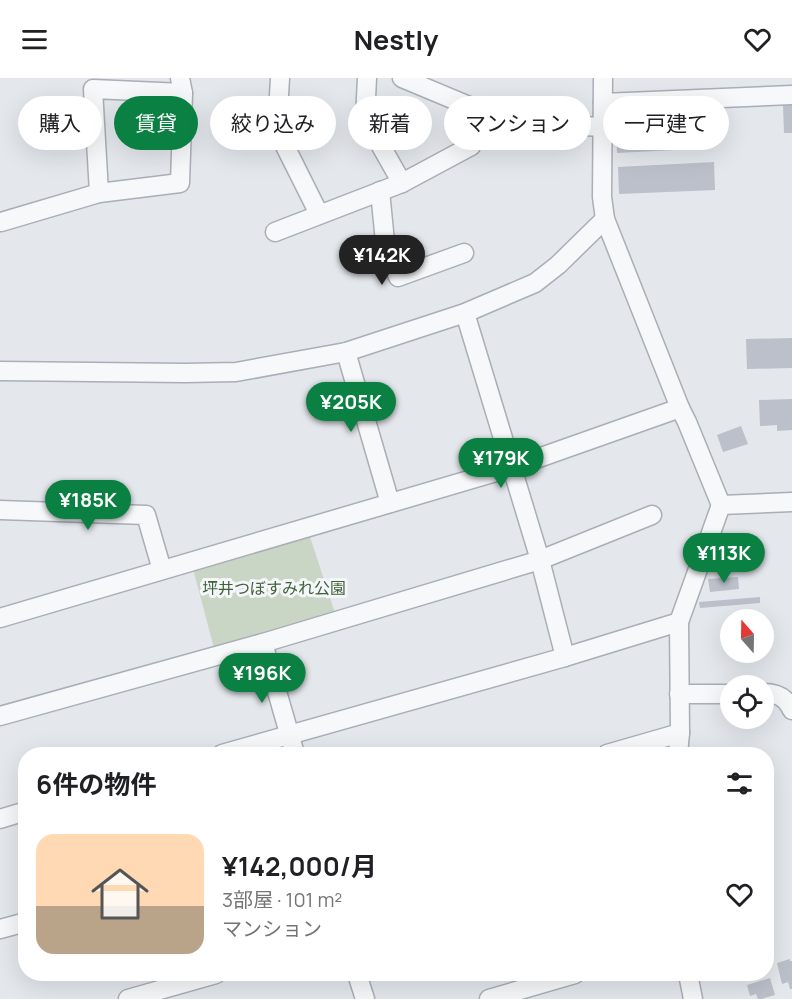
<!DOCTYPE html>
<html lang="ja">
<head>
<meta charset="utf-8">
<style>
  :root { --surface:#fff; --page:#f2f2f2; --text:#202124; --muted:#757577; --line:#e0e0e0; --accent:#0b8043 }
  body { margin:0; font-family:Manrope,"Noto Sans JP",sans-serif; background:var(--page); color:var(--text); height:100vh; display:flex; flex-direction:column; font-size:22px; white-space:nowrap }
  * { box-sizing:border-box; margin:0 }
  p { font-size:20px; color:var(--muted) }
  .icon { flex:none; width:33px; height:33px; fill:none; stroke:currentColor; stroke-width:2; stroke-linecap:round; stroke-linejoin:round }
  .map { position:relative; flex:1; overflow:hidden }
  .sheet { position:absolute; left:18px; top:669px; width:756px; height:234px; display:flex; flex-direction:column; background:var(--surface); border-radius:24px; box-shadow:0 6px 24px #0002 }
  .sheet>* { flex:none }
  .guide { position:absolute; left:18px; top:18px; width:756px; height:54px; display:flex; gap:12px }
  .needle { width:39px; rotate:340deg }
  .buttons { position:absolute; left:720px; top:531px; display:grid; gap:12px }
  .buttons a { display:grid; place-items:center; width:54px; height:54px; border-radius:50%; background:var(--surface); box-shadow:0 6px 24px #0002; font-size:30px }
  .price { position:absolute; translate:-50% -51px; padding:0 14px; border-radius:21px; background:var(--accent); color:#fff; font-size:20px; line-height:39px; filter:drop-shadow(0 2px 3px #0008) }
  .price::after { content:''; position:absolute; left:50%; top:36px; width:18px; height:14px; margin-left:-9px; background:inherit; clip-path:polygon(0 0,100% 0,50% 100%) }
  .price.current { background:#222; color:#fff }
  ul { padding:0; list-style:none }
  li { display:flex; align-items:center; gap:18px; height:150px; padding:0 18px }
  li+li { border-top:2px solid var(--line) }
  li span { display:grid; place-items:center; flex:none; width:168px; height:120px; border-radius:18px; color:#555 }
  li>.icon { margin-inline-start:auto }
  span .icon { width:72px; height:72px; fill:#fffc; stroke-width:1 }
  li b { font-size:26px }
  h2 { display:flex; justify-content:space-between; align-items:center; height:72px; padding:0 18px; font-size:26px }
  .pill { padding:0 21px; border-radius:27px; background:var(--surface); box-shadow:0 6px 24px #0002; font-size:21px; line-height:54px }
  .pill.current { background:var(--accent); color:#fff }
  header { display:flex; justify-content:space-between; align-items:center; height:78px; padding:0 18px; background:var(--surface); font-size:27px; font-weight:700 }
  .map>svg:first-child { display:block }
  .green { fill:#c9d6c5 }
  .building { fill:#bbc0ca }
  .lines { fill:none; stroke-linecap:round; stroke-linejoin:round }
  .minor-casing { stroke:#a9aeb7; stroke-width:21 }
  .minor { stroke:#f7f8fa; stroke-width:18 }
  .labels { text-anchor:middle; stroke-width:6; stroke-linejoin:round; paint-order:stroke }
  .park-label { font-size:16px; fill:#3f6138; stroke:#f4f6f9 }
</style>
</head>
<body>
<header><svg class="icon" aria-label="menu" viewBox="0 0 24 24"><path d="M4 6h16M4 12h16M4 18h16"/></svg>Nestly<svg class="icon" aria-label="heart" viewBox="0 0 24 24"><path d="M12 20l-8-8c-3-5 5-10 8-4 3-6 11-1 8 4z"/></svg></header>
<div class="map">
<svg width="792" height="921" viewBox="0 0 792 921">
  <rect width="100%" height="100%" fill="#e4e7ec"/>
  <polygon class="green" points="309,456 335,535 214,570 193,491"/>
  <g class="building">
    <polygon points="783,27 792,27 792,55 784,55"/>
    <polygon points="712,43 713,70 617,75 616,47"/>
    <polygon points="714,84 715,112 619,116 618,89"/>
    <polygon points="792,260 792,290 747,291 746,261"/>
    <polygon points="792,321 792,352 777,353 777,347 760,348 759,322"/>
    <polygon points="741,348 748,366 723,374 717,357"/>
    <polygon points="738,499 739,511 710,514 708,501"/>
    <polygon points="760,519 760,525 700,530 699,524"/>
    <polygon points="790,881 790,883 792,883 792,911 790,911 788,904 782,906 777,885"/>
    <polygon points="770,900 775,917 761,921 758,921 756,916 750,918 747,907"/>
  </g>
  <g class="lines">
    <g class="minor-casing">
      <g id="minor">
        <polyline points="280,0 277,52 319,136"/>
        <polyline points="367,0 365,40 402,105"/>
        <polyline points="402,0 481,33 583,48 602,49"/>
        <polyline points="603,0 602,119 605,141 680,330 687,344 721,427 792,424"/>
        <polyline points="603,25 792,17"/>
        <polyline points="380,113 385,164 398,199 464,175"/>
        <polyline points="99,115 93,11 183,15"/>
        <polyline points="1,144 99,115 180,105 183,15 180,0"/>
        <polyline points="275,154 402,105 471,68 481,33"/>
        <polyline points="465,235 540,482 565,579"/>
        <polyline points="346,274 390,425"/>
        <polyline points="0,293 185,295 236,294 346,274 465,235 535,205 558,187 605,141"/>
        <polyline points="0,432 146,437 162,492"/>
        <polyline points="0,540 513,389 680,330"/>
        <polyline points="263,565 295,676"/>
        <path d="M764,615c13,0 22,4 28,17"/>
        <polyline points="679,616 730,616"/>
        <polyline points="0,638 263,565 540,482 652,437"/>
        <polyline points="222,676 565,579 679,544"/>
        <polyline points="607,676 680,655"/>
        <polyline points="678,676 680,655 679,544 721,427"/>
        <polyline points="0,741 26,733"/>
        <polyline points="0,851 26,844"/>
        <polyline points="357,896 365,921"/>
        <polyline points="688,896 693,921"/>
        <polyline points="128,921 216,896"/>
        <polyline points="489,921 575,896"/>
      </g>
    </g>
    <use href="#minor" class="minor"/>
  </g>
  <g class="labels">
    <g class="park-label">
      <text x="274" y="516">坪井つぼすみれ公園</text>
    </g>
  </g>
</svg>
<div class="buttons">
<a><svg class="needle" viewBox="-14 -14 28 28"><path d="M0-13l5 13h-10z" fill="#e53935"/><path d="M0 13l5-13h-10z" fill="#757577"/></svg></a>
<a><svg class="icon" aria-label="locate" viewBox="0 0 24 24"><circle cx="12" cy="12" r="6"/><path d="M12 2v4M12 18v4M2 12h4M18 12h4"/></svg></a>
</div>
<b class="price current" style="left:382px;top:208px">¥142K</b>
<b class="price" style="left:351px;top:355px">¥205K</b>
<b class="price" style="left:501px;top:411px">¥179K</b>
<b class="price" style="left:88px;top:453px">¥185K</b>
<b class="price" style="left:724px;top:506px">¥113K</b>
<b class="price" style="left:262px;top:626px">¥196K</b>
<div class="guide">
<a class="pill">購入</a>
<a class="pill current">賃貸</a>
<a class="pill">絞り込み</a>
<a class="pill">新着</a>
<a class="pill">マンション</a>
<a class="pill">一戸建て</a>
</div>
<section class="sheet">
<h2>6件の物件<svg class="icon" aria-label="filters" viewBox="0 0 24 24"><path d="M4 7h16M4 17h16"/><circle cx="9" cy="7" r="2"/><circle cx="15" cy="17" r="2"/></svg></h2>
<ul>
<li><span style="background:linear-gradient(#ffd9b3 60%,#b9a48a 0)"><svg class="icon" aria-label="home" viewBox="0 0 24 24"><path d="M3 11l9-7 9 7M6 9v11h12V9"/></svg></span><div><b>¥142,000/月</b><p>3部屋 · 101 m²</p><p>マンション</p></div><svg class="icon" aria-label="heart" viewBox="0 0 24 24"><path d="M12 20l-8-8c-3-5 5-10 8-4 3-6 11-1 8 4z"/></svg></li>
</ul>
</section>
</div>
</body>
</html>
